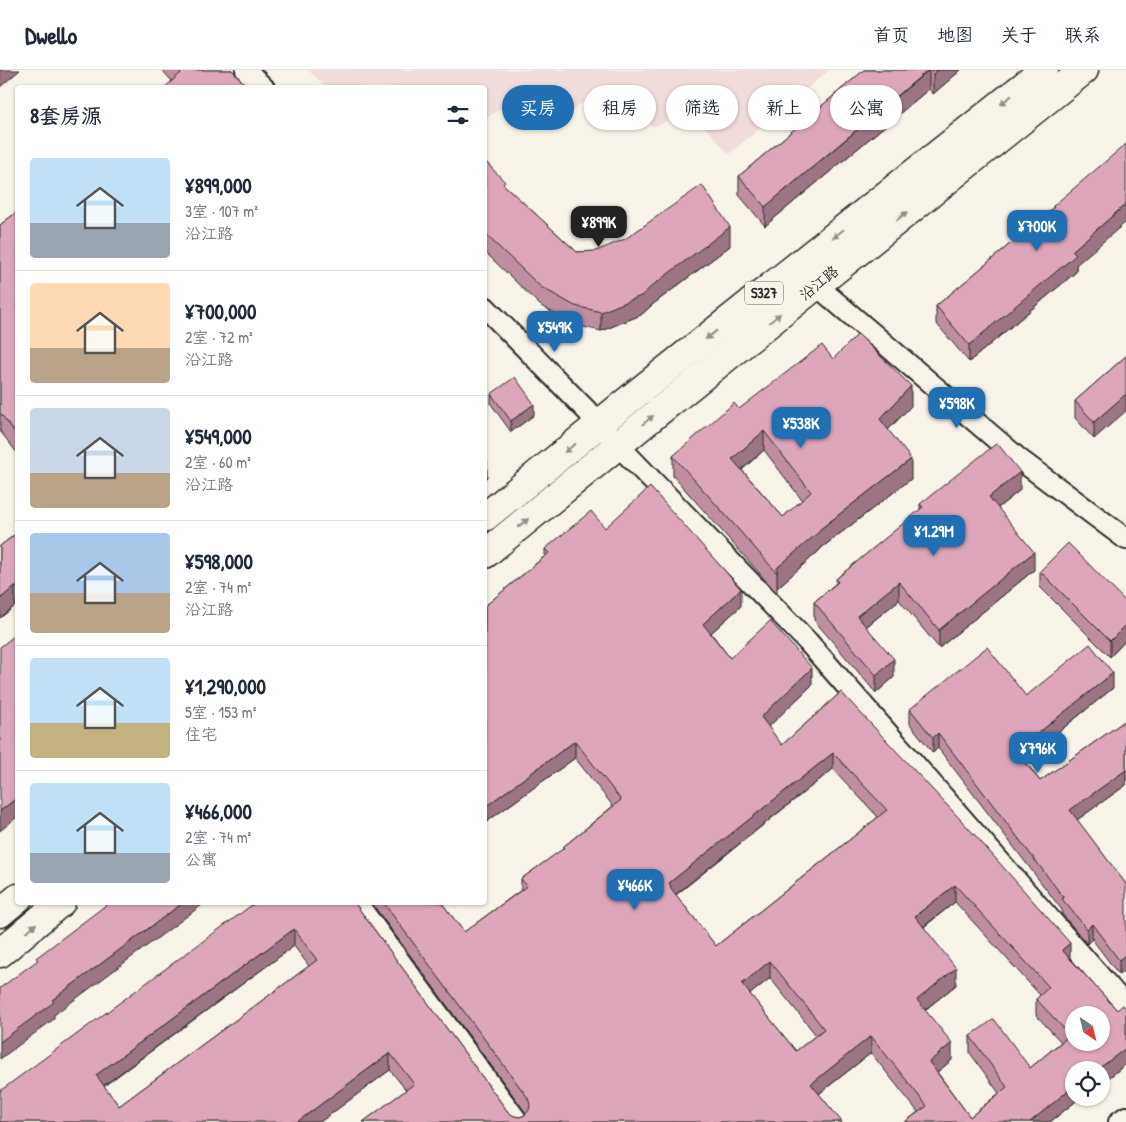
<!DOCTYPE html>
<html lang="zh">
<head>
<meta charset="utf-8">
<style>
  :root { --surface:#fff; --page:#f6f6f7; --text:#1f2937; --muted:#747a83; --line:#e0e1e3; --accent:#1f6fb2 }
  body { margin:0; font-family:"Patrick Hand","LXGW WenKai TC",sans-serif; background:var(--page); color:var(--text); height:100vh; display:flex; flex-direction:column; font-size:19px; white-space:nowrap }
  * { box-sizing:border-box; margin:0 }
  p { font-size:16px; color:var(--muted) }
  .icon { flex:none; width:28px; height:28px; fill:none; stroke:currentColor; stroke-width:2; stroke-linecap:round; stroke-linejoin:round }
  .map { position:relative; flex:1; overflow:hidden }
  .sheet { position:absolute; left:15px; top:15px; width:472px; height:820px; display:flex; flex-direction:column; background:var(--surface); border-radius:5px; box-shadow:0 1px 4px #0004 }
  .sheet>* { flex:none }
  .top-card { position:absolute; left:502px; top:15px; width:475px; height:45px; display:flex; gap:10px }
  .needle { width:32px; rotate:145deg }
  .tools { position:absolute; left:1065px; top:936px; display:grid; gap:10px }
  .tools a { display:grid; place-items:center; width:45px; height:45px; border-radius:50%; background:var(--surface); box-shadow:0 1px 4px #0004; font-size:25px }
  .price { position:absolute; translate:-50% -42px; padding:0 11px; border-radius:10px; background:var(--accent); color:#fff; font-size:16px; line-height:32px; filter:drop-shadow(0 1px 2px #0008) }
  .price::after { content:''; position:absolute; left:50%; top:30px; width:15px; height:11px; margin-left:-8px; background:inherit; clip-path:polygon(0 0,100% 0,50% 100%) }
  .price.active { background:#222; color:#fff }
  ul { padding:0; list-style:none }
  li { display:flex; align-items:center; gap:15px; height:125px; padding:0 15px }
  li+li { border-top:1px solid var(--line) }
  li span { display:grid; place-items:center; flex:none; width:140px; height:100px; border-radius:5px; color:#555 }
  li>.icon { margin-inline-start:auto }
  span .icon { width:60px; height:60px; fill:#fffc; stroke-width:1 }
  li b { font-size:21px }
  h2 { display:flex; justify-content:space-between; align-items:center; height:60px; padding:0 15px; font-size:21px }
  .chip { padding:0 18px; border-radius:22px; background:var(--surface); box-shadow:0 1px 4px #0004; font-size:18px; line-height:45px }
  .chip.active { background:var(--accent); color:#fff }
  header { display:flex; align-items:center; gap:30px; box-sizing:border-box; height:70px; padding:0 25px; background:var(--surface); border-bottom:1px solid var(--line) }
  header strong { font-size:24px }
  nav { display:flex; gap:28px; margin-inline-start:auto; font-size:18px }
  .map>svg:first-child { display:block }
  .built { fill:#f0dcda }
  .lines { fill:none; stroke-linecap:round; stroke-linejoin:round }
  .minor-casing { stroke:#2b2b2b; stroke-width:24 }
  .primary-casing { stroke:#2b2b2b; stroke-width:31 }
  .minor { stroke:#f7f3e8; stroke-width:20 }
  .primary { stroke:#f7f3e8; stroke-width:28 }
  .wall { fill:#bf8fa1; stroke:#2b2b2b; fill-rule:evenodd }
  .shaded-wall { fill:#9b7483; stroke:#2b2b2b }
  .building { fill:#dea6bb; stroke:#2b2b2b; fill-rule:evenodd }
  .oneway { fill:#918f8a }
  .labels { text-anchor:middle; stroke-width:4; stroke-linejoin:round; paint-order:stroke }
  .shield { fill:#f7f3e8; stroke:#686764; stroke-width:1 }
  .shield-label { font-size:14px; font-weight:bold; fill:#2b2b2b }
  .street-label { font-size:15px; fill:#2b2b2b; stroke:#f7f3e8 }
</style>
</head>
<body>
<header>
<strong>Dwello</strong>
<nav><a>首页</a><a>地图</a><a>关于</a><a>联系</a></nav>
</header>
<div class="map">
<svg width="1126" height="1052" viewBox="0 0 1126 1052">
  <rect width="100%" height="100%" fill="#f7f3e8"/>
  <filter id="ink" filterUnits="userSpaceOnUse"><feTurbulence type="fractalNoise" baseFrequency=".02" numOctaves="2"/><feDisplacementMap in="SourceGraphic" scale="10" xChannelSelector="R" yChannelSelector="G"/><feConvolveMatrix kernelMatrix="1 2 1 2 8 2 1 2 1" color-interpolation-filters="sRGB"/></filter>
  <g filter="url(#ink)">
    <polygon class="built" points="308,0 829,0 729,84 691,41 653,57 602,18 546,60 512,31 485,49 485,18 326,17"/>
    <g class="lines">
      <g class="minor-casing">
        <g id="minor">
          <polyline points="246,0 264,18"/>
          <polyline points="816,215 1019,389 1126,469"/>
          <polyline points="485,237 600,354 618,375 808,572 1126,936"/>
          <polyline points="356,832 518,1052"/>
          <polyline points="1119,1052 1126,1047"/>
        </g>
      </g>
      <g class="primary-casing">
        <g id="primary">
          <polyline points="485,447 636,324 1044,0"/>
          <polyline points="485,484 657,343 1084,0"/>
          <polyline points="0,843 18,828"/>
          <polyline points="0,883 61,832"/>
        </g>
      </g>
      <use href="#minor" class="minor"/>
      <use href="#primary" class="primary"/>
    </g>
    <g class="wall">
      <polygon points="162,0 232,0 172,11"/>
      <polygon points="864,0 961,0 933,24 929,19 765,156 739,125 739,106"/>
      <polygon points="485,91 505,116 577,182 730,176 652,235 641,245 601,261 575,255 541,236 485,182"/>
      <polygon points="1053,136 1076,195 1076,202 969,292 936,253 936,236 1053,138"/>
      <polygon points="18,141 18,384 0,361 0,155"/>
      <polygon points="1126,286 1094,369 1075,348 1075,331"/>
      <path d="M833,289l78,47 -23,24 23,49 -91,70v1l-43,38v5l-104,-117v-20zM764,380l38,50 -19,17 -41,-47z"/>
      <polygon points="491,324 534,345 511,362 491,334"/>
      <polygon points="1020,420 998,438 1034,500 939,578 899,530 866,557 894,607 876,623 814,550 814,532 836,513 836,509 920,440 920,434"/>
      <path d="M605,458l136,78 -30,27 19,25 82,27 -44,42 14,18 59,-53 229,267 47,51 9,-1v55l-25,20v-14h-27v28h6l-30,24h-145l13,-10 -47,-59 -52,41 23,28h-479l43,-32 -16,-20 -70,52h-320l256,-220h98l154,210 6,4 6,1 5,-2 1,-2 -155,-211h70l23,30 57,-42v-11l42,-30v-2l50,-41 -38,-48 -90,65v-217l60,-50v-7zM833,699l45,48 -162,129 -40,-51zM955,832l85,93 -4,4v16l25,27 -31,26 -60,-32v17l29,40 -29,24 -33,-45 15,-12 -27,-50 31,-25 -32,-58zM294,876l15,20 -190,140 -15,-20zM770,908l46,57 -20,16 -46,-57z"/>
      <polygon points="18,462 18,539 15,536 0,548 0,476"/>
      <polygon points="1040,501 1126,532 1126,570 1110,587 1040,517"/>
      <polygon points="1113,618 1024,690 1040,711 1126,650 1126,715 1077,750 1126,814 1119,905 1092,869 1087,874 1062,844 1062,840 938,678 933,683 910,654 910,639 1026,626"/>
    </g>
    <g class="shaded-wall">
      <polygon points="0,0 20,0 0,17"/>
      <polygon points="929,0 929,19 765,156 765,137"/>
      <polygon points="938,0 961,0 933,24 933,4"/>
      <polygon points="1126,134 1126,152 1076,195 1076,202 969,292 969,275 1072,181"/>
      <polygon points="730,157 730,176 652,235 641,245 601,261 601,242"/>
      <polygon points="911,316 911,336 880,368 880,349"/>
      <polygon points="1126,324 1126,341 1094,369 1094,352"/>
      <polygon points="534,334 534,345 511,362 511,351"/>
      <polygon points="764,361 764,380 732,408 732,389"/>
      <polygon points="911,389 911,409 820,479 820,480 777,518 777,498 819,460"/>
      <polygon points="487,390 487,407 485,409 485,391"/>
      <polygon points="1020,402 1020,420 989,445 989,427"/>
      <polygon points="1034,482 1034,500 939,578 939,560"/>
      <polygon points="899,512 899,530 857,564 857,546"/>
      <polygon points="15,516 15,536 0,548 0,529"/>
      <polygon points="741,519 741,536 703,570 703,554"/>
      <polygon points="1126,555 1126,570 1110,587 1110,571"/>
      <polygon points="894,589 894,607 876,623 876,605"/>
      <polygon points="812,598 812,615 761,664 761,647"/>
      <polygon points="1113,603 1113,618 1016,696 1016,681"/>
      <polygon points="938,663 938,678 933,683 933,668"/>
      <polygon points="575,671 575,688 485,753 485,737"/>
      <polygon points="833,683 833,699 671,828 669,813"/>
      <polygon points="1126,700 1126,715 1070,755 1070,740"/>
      <polygon points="18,727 18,746 0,761 0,741"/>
      <polygon points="955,815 955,832 915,863 915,846"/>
      <polygon points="184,832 206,832 54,945 54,949 0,989 0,972 52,930"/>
      <polygon points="1092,854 1092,869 1087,874 1087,859"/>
      <polygon points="294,859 294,876 96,1021 96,1005"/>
      <polygon points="1070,873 1070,890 1062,880"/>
      <polygon points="1126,884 1126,899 1119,905 1119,890"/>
      <polygon points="770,891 770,908 742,931 742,914"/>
      <polygon points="956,898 956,915 917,946 917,930"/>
      <polygon points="871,966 871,983 811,1030 811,1014"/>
      <polygon points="952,973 952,990 929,1009 929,992"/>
      <polygon points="1126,978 1126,994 1101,1014 1101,1000 1097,1000"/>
      <polygon points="390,983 390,1000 320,1052 297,1052"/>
      <polygon points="1074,1016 1074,1028 1080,1028 1050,1052 1030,1052"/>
    </g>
    <g class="building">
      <polygon points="179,0 232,0 248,18 164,18 181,3"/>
      <polygon points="864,0 928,0 765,137 739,106"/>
      <polygon points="929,0 938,0 933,4"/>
      <polygon points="1126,74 1126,134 1072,181 1076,185 969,275 936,236 1054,137 1053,136"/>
      <polygon points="485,91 505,112 503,114 577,182 596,181 625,169 702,115 730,157 652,216 641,226 601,242 575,236 541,217 485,164"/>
      <polygon points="18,141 18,366 0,343 0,155"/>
      <path d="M858,264l53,52 -31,33 31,40 -92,71 1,1 -43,37v5l-104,-117 61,-53 5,6 83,-64 11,14zM764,361l47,61 -28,25 -51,-58z"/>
      <polygon points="1126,286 1126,324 1094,352 1075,331"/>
      <polygon points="515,307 534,334 511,351 491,324"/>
      <polygon points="997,373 1020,402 989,427 1034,482 939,560 899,512 857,546 894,589 876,605 814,532 838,512 836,509 923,437 920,434"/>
      <path d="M650,417l91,102 -38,35 27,34 40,-37 42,47 -51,49 21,28 59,-53 133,142 96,109 -8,7 55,60 6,-5 3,4v39l-29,22h-23v16l-44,36h-125l22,-16 -56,-70 -60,48 31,38h-479l51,-38 -24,-31 -93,69h-297v-31l256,-189h98l154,210 6,4 6,1 5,-2 4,-5 1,-5 -2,-7 -145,-196h58l23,30 63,-46 -6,-7 43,-31 -1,-1 58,-47 -46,-59 -90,66v-201l64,-53 -4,-4 46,-38 14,17zM833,683l54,57 -171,136 -46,-59 1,-1 -2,-3zM955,815l94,102 -13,12 34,36 -40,33 -36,-49 -24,17 37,51 -37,30 -41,-55 23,-19 -35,-43 39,-32 -41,-52zM294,859l23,31 -198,146 -23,-31zM770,891l54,68 -28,22 -54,-67zM1074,945h27v27h-27z"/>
      <polygon points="18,462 18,519 15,516 0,529 0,476"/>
      <polygon points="1068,473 1126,532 1126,555 1110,571 1040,501"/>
      <polygon points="18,563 18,727 0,741 0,577"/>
      <polygon points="1090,574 1113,603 1016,681 1040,711 1126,650 1126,700 1070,740 1126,814 1126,884 1119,890 1092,854 1087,859 1062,829 1064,828 938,663 933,668 910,639 987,577 1026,626"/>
      <polygon points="110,832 184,832 52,930 54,932 0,972 0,918 38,890 36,888"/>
    </g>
    <defs><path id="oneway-solid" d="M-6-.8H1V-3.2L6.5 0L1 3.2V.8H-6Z" transform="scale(1.25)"/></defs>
    <g class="oneway">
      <use href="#oneway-solid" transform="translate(1006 30) rotate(142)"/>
      <use href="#oneway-solid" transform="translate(902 146) rotate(-39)"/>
      <use href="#oneway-solid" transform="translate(838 164) rotate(142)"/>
      <use href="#oneway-solid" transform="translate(775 248) rotate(-39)"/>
      <use href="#oneway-solid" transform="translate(711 265) rotate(142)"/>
      <use href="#oneway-solid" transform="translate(648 350) rotate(-39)"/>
      <use href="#oneway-solid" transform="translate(570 378) rotate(141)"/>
      <use href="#oneway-solid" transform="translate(523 453) rotate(-39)"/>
      <use href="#oneway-solid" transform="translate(31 858) rotate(-40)"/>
    </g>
  </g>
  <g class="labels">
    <rect class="shield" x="745" y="211.5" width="38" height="23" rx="4"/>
    <g class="shield-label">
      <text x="764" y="228">S327</text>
    </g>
    <g class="street-label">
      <text transform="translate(819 213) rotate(-39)" y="5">沿江路</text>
    </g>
  </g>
</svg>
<div class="tools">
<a><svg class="needle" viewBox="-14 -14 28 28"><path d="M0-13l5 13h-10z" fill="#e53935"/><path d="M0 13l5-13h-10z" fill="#747a83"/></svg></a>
<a><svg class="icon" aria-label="locate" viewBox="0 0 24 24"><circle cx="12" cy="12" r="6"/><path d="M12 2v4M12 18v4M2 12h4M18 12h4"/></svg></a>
</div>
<b class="price active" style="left:599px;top:178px">¥899K</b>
<b class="price" style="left:1037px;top:182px">¥700K</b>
<b class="price" style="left:555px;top:283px">¥549K</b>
<b class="price" style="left:957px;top:359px">¥598K</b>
<b class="price" style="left:801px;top:379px">¥538K</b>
<b class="price" style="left:934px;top:487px">¥1.29M</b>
<b class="price" style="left:1038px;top:704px">¥796K</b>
<b class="price" style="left:635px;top:841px">¥466K</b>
<div class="top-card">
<a class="chip active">买房</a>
<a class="chip">租房</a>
<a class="chip">筛选</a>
<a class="chip">新上</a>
<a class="chip">公寓</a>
</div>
<section class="sheet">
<h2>8套房源<svg class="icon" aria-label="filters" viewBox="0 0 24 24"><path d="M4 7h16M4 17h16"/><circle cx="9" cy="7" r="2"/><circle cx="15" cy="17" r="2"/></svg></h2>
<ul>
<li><span style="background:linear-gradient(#bfe0f5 65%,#9aa5b1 0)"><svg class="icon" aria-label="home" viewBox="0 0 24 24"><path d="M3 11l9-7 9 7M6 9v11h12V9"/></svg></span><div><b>¥899,000</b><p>3室 · 107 m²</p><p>沿江路</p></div></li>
<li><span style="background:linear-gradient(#ffd9b3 65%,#b9a48a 0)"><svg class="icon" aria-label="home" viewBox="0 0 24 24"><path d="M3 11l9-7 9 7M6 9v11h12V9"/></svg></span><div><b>¥700,000</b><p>2室 · 72 m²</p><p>沿江路</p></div></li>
<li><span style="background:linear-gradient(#c9d6e8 65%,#b9a48a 0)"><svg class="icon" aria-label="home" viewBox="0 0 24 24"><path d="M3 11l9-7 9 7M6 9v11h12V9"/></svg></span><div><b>¥549,000</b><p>2室 · 60 m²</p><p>沿江路</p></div></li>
<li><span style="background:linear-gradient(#a9c7e8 60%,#b9a48a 0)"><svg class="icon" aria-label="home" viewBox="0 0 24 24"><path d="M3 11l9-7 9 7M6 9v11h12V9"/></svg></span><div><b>¥598,000</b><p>2室 · 74 m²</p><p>沿江路</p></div></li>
<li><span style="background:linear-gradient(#bfe0f5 65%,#c2b280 0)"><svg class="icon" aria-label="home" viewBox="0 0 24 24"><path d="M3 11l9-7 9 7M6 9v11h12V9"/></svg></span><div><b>¥1,290,000</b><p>5室 · 153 m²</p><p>住宅</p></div></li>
<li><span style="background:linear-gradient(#bfe0f5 70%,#9aa5b1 0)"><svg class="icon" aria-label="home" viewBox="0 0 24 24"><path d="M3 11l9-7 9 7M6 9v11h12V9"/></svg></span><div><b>¥466,000</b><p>2室 · 74 m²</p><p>公寓</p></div></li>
</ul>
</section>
</div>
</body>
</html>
